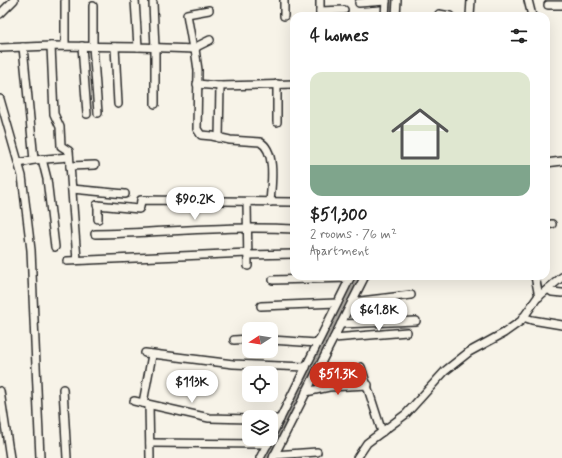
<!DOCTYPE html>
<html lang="en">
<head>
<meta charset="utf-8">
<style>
  :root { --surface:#fff; --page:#f2f2f2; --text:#222; --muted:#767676; --accent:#c8321e }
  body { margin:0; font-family:Mynerve,sans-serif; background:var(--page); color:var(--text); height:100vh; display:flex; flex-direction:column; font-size:15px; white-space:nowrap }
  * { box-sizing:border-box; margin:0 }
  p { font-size:13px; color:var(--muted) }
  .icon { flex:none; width:22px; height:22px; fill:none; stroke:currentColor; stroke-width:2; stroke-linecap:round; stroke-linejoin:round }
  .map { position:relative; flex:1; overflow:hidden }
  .side { position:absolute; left:290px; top:12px; width:260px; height:268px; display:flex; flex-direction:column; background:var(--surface); border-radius:12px; box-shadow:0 4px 16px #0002 }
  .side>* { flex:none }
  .needle { width:26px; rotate:258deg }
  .fabs { position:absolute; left:242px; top:322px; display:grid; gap:8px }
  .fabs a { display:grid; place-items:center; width:36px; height:36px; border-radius:8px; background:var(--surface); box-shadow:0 4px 16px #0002; font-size:20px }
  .price { position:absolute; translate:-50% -34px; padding:0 9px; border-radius:14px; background:#fff; color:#222; font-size:13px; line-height:26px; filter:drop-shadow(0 1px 2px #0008) }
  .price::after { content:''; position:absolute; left:50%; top:24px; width:12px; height:9px; margin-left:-6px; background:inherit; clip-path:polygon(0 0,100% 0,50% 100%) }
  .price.active { background:var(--accent); color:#fff }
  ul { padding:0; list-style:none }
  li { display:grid; align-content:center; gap:8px; height:212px; padding:0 20px }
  li span { display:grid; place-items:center; height:124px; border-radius:12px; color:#555 }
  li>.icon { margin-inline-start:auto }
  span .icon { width:72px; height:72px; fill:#fffc; stroke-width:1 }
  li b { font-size:17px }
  h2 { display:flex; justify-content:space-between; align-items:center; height:48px; padding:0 20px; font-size:17px }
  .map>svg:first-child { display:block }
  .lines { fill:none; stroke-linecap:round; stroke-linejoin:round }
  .canal { stroke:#afaca4; stroke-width:5.5 }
  .minor-casing { stroke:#2b2b2b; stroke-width:10 }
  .minor { stroke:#f7f3e8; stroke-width:7 }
</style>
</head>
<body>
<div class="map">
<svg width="562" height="458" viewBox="0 0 562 458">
  <rect width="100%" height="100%" fill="#f7f3e8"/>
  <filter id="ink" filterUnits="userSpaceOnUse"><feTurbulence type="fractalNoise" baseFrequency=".025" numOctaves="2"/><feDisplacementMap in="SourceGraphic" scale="8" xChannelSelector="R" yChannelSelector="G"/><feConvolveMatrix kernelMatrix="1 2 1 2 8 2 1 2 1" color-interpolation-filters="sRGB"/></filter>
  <g filter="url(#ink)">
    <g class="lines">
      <g class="canal">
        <polyline points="389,16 390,0"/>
        <polyline points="266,458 359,276"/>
      </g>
      <g class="minor-casing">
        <g id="minor">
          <polyline points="65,0 65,46"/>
          <polyline points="135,0 138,47 195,49"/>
          <polyline points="284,0 284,16"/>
          <polyline points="320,0 320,16"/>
          <polyline points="528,0 532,16"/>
          <polyline points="153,3 155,48 155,104"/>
          <polyline points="359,3 386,1"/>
          <polyline points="548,5 562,5"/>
          <polyline points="93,6 93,46 98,113"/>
          <polyline points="320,11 344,10"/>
          <polyline points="0,14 14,0"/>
          <polyline points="439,14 450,16"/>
          <polyline points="385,16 386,0"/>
          <polyline points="396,16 397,0"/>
          <polyline points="470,16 471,0"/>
          <polyline points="51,46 54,114 60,127 61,146 69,151 77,260"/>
          <polyline points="82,46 87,114"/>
          <polyline points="23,47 34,160"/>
          <polyline points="115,47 118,104"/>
          <polyline points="0,48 51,46 138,47"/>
          <polyline points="193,49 187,14 209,10"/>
          <path d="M195,49l3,21 -1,59 4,6 11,1 18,4 30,2c17,9 11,45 10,60"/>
          <polyline points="195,49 198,46 210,40"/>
          <polyline points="197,84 220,86 294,84"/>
          <polyline points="277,84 277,122"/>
          <polyline points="0,99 22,176 31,250 40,458"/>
          <polyline points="219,138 220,86"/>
          <polyline points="42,159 47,179 55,247"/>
          <polyline points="19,163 34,160 69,157"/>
          <polyline points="546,163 562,161"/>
          <polyline points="70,166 95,165"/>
          <polyline points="72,189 125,194"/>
          <polyline points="247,202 248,266"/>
          <polyline points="97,205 139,209 140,207 141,200 142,200 294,202"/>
          <polyline points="98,219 98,205"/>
          <polyline points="546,225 552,224"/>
          <path d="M95,234c66,-1 133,-9 199,-5"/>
          <polyline points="248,255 294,254"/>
          <polyline points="67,261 248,253"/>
          <polyline points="535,276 539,297"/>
          <polyline points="273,280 350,278"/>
          <polyline points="548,289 552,292 562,293"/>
          <polyline points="352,302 411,295"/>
          <polyline points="261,306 337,303"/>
          <polyline points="523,317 532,320 562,325"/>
          <polyline points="341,324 416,321"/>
          <polyline points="334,338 407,332"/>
          <polyline points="234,340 249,339"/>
          <polyline points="271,340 317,343"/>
          <polyline points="145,353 233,364 306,367"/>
          <polyline points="361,367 382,432"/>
          <polyline points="63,389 67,458"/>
          <polyline points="0,391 10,458"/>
          <polyline points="306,392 329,387 368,385"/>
          <polyline points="134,401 209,418 249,419"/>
          <polyline points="143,403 152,355"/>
          <polyline points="149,405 150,458"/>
          <polyline points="271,419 280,419"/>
          <polyline points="271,437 351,276"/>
          <polyline points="150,443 268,444"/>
          <polyline points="274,455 317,452"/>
          <polyline points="260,458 269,441"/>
          <polyline points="273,458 365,276"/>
          <polyline points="357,458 367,443 406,414 445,371 469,352 504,333 521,321 537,298 562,277"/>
        </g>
      </g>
      <use href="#minor" class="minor"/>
    </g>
  </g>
</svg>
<div class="fabs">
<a><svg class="needle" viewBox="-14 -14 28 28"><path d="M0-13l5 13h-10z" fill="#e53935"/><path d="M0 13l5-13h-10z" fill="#767676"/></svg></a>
<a><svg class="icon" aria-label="locate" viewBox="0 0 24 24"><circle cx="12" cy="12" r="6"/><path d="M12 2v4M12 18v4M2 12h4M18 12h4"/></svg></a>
<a><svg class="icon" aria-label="layers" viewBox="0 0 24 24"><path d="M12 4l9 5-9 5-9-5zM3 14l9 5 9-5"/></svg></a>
</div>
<b class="price" style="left:195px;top:221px">$90.2K</b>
<b class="price" style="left:379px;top:332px">$61.8K</b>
<b class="price active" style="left:338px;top:396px">$51.3K</b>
<b class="price" style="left:192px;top:404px">$113K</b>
<section class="side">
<h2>4 homes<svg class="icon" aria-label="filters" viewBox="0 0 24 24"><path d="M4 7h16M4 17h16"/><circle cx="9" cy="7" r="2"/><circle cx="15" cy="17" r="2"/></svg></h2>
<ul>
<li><span style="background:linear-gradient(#dfe7d0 75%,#7fa58c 0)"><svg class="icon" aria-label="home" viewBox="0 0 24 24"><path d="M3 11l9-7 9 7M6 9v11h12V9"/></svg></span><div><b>$51,300</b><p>2 rooms · 76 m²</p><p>Apartment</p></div></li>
</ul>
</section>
</div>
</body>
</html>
